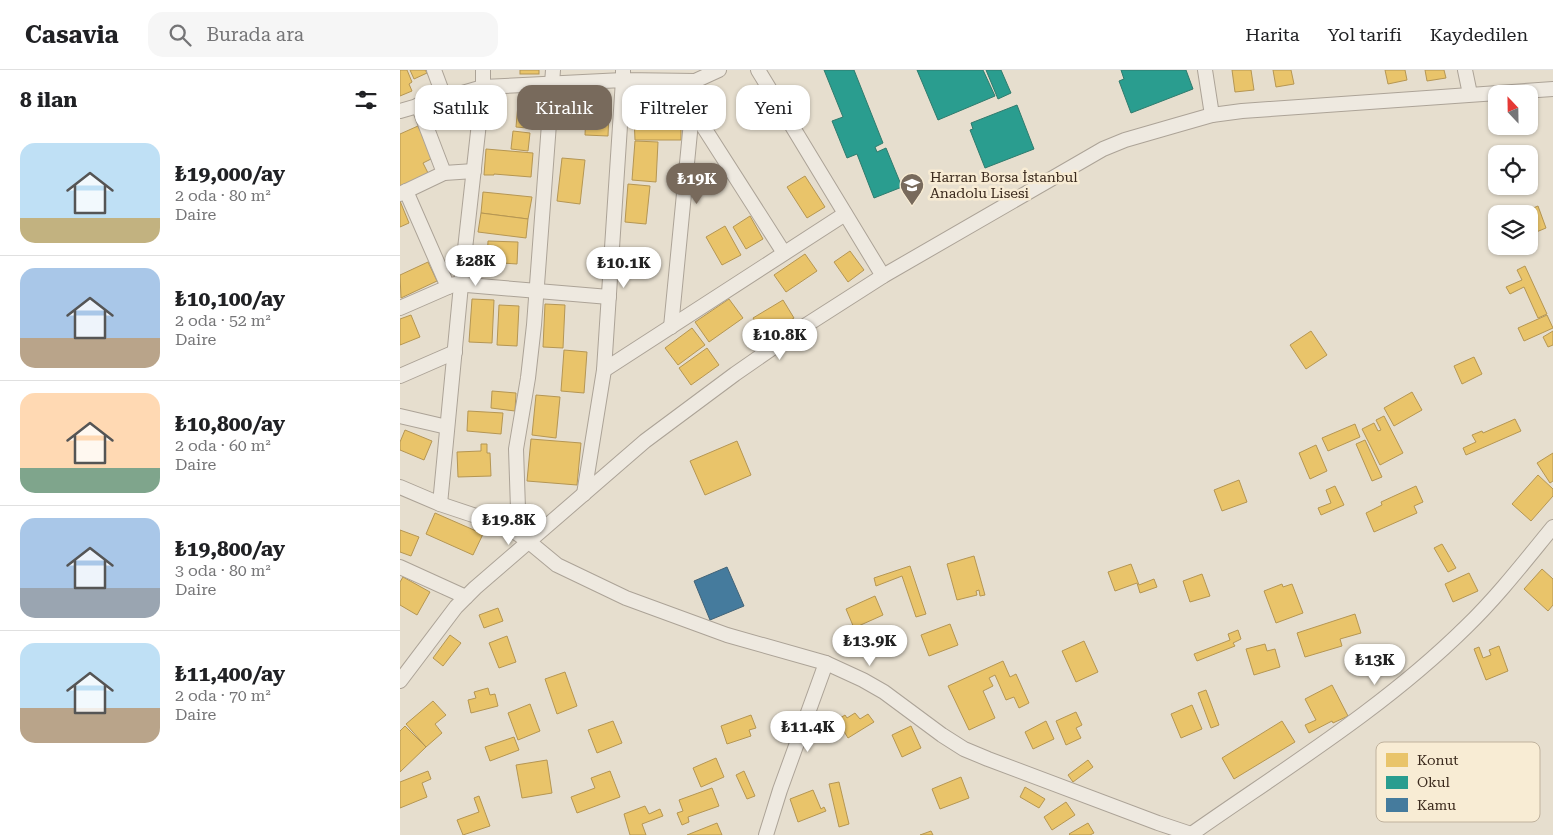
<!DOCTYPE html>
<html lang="tr">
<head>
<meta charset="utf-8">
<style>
  :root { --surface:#fff; --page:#f6f6f6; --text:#202124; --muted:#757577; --line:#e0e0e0; --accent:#786a5c }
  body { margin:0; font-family:"Roboto Serif",serif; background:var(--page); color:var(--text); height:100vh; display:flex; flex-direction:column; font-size:19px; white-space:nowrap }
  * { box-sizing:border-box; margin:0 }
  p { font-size:16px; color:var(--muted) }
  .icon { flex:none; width:28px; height:28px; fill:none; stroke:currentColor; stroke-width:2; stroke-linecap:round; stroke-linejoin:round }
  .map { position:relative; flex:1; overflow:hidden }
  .details { display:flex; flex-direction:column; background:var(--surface); width:400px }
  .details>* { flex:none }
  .top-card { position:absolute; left:15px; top:15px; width:475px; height:45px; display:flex; gap:10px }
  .needle { width:32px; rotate:338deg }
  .controls { position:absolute; left:1088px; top:15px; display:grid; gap:10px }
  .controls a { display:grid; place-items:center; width:50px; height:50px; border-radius:10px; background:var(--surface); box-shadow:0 1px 4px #0004; font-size:25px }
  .price { position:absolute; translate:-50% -42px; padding:0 11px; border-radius:18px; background:#fff; color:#222; font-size:16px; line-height:32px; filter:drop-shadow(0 1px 2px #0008) }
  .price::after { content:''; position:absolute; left:50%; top:30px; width:15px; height:11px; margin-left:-8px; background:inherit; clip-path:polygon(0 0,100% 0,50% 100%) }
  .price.current { background:var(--accent); color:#fff }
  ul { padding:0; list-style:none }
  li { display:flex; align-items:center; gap:15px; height:125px; padding:0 20px }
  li+li { border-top:1px solid var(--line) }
  li span { display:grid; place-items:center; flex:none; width:140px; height:100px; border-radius:15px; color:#555 }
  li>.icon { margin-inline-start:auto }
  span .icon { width:60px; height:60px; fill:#fffc; stroke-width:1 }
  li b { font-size:21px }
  h2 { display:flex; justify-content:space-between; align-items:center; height:60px; padding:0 20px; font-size:21px }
  .tag { padding:0 18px; border-radius:15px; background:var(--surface); box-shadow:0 1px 4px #0004; font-size:18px; line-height:45px }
  .tag.current { background:var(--accent); color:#fff }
  header { display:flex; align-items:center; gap:30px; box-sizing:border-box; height:70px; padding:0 25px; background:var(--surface); border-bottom:1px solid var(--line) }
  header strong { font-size:24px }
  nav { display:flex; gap:28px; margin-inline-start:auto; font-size:18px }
  .search { width:350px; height:45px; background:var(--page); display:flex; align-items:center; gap:12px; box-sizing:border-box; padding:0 18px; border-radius:15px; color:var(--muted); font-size:19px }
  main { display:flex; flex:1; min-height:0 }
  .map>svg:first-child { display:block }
  .homes { fill:#e9c46a; stroke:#b59653 }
  .schools { fill:#2a9d8f; stroke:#2f7b6d }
  .public { fill:#457b9d; stroke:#426377 }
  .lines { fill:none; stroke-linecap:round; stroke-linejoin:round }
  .minor-casing { stroke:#aca397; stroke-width:16 }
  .minor { stroke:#eee9e0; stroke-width:14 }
  .labels { text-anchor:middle; stroke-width:5; stroke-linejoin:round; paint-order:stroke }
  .poi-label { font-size:14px; fill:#3c2b1e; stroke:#f8ecd4; text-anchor:start }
  .key { fill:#f8ecd4; stroke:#c0b29d; stroke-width:1 }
  .key-label { font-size:14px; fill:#3c2b1e }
</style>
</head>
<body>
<header>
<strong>Casavia</strong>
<div class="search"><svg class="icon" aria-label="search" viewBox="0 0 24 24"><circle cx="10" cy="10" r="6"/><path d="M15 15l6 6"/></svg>Burada ara</div>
<nav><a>Harita</a><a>Yol tarifi</a><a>Kaydedilen</a></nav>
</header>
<main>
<section class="details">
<h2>8 ilan<svg class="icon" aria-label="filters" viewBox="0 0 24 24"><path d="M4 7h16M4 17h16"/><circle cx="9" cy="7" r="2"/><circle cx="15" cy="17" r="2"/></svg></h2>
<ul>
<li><span style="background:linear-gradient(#bfe0f5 75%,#c2b280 0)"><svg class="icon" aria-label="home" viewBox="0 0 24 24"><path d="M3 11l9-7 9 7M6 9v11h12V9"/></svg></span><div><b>₺19,000/ay</b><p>2 oda · 80 m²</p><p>Daire</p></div></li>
<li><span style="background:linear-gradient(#a9c7e8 70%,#b9a48a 0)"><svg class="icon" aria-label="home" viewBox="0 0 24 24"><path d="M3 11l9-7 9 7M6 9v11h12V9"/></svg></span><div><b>₺10,100/ay</b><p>2 oda · 52 m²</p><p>Daire</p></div></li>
<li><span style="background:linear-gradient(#ffd9b3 75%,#7fa58c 0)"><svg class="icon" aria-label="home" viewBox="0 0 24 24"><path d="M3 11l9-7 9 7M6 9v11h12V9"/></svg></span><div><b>₺10,800/ay</b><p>2 oda · 60 m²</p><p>Daire</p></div></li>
<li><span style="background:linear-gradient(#a9c7e8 70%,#9aa5b1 0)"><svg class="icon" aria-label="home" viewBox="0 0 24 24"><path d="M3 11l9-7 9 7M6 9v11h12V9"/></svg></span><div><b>₺19,800/ay</b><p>3 oda · 80 m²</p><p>Daire</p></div></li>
<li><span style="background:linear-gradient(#bfe0f5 65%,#b9a48a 0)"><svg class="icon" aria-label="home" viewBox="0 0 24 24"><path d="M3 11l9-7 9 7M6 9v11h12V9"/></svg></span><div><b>₺11,400/ay</b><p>2 oda · 70 m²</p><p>Daire</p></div></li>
</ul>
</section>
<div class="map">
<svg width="1153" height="765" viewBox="0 0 1153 765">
  <rect width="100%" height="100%" fill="#e6dece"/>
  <g class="homes">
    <polygon points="0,0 7,0 12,12 9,14 12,21 0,26"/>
    <polygon points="10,0 25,0 27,3 14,9"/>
    <rect x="120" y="0" width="19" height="4"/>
    <polygon points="832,0 851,0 854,20 835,22"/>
    <polygon points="873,0 891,0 894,14 876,17"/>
    <polygon points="985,0 1005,0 1007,10 988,14"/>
    <polygon points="1025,0 1044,0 1046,8 1027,11"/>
    <polygon points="255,22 256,24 264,23 265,30 281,29 282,47 263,48 262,42 242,43 241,23"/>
    <polygon points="118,34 140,36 138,59 116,57"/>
    <polygon points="361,34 369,50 349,59 342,43"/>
    <polygon points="186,42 209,43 208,66 185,65"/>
    <polygon points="260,46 260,51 281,51 281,70 235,70 234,47"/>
    <polygon points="18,56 33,88 23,93 29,105 0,118 0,64"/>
    <polygon points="113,61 130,63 128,81 111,79"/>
    <polygon points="235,71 258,72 256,112 232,110"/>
    <polygon points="86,79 133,83 131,107 94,104 94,105 84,105"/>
    <polygon points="162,88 185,90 180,134 157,131"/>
    <polygon points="405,106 425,137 407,148 387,117"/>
    <polygon points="228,114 250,116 246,154 225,152"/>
    <polygon points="83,122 132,127 128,149 81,143"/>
    <polygon points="0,131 9,153 0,157"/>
    <polygon points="1138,136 1146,158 1129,165 1129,144 1116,144 1115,141 1125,137 1126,141"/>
    <polygon points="81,143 128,149 126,168 78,162"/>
    <polygon points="350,146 363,169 346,179 333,157"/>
    <polygon points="325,156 341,185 322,195 306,167"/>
    <polygon points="88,171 118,172 117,194 87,192"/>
    <polygon points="450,181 464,200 448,212 434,192"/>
    <polygon points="405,184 417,201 386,222 374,205"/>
    <polygon points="28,192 37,211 1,228 0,205"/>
    <polygon points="1125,196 1147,244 1138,248 1124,217 1110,224 1106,217 1122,210 1117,200"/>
    <polygon points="72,229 94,230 92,273 69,272"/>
    <polygon points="329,229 343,248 309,272 295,252"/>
    <polygon points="383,230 394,248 365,266 353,248"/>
    <polygon points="145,234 165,235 163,278 143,277"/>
    <polygon points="99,235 119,236 117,276 97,275"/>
    <polygon points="11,245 20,267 0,275 0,249"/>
    <polygon points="1147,245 1153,258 1124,271 1118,258"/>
    <polygon points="292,258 305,275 278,295 265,278"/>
    <polygon points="911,261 927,285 906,299 890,275"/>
    <polygon points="1153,261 1153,275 1148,277 1143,267"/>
    <polygon points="307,278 319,295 291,315 279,298"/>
    <polygon points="164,280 187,282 184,323 161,321"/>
    <polygon points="1074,287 1082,304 1062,314 1054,296"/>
    <polygon points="92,321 116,323 115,341 91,338"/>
    <polygon points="1012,322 1022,340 994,356 984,338"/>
    <polygon points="136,325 160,327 156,368 132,365"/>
    <polygon points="68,341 103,343 101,364 67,361"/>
    <polygon points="984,346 1003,383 980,395 962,359 974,353 978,361 981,360 976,350"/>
    <polygon points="1115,349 1121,361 1066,385 1063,378 1076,372 1072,365 1082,361 1083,363"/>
    <polygon points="955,354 960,367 928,381 922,368"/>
    <polygon points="5,360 32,371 24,390 0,380 0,372"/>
    <polygon points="131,369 181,373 177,415 127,411"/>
    <polygon points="965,370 982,407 972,411 956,374"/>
    <polygon points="337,371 351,405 305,425 290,391"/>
    <polygon points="81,374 87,374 87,383 90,383 91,406 58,407 57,382 81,381"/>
    <polygon points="916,375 927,401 910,409 899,383"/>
    <polygon points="1153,383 1153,411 1150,413 1137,393"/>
    <polygon points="1138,405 1153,419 1153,426 1131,451 1112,434"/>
    <polygon points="839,410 847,432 822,441 814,420"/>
    <polygon points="935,416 944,435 921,445 918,438 931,433 926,420"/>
    <polygon points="1016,416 1023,432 1014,436 1017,443 974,462 966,443 982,435 981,432"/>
    <polygon points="35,443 83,464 73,485 26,464"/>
    <polygon points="0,460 19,467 11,486 0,482"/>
    <polygon points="1042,474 1056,498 1048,502 1034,478"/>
    <polygon points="574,486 585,525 580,526 579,520 576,521 577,525 557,530 547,494"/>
    <polygon points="731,494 739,515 754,509 757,517 740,523 737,513 715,521 708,502"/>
    <polygon points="510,496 526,544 516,547 502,506 476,516 474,508"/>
    <polygon points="1142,499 1153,509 1153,535 1148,541 1124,519"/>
    <polygon points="1069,503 1078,521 1053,532 1045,514"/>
    <polygon points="802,504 810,526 790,532 783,511"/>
    <polygon points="3,507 30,522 17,545 0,535 0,512"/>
    <polygon points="882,514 883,517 892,514 903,543 876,553 864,521"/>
    <polygon points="475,526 483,545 454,558 446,539"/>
    <polygon points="98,538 103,551 84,558 79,545"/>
    <polygon points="955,544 961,563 940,569 942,576 905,587 897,563"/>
    <polygon points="550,554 558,575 529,586 521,565"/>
    <polygon points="838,560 841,569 833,573 835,576 797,591 794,584 830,570 828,564"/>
    <polygon points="50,565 61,573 43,596 33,588"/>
    <polygon points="107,566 116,592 99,598 89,573"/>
    <polygon points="684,571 698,602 676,612 662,581"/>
    <polygon points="865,574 867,581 875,579 880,597 854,605 846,579"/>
    <polygon points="1099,576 1108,601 1086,610 1074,579 1079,577 1083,588 1091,585 1089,580"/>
    <polygon points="603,591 610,607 616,604 629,633 619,638 614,627 606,630 595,605 589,608 593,616 583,621 595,648 569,660 548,616"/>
    <polygon points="165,602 177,636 157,644 145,609"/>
    <polygon points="932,615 948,646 933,653 932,651 909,663 905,655 916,650 905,629"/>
    <polygon points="88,618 90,625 95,624 98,636 71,643 68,630 76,628 74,622"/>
    <polygon points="806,620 819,655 811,658 798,623"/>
    <polygon points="33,631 46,645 35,654 42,663 26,677 6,654"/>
    <polygon points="130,634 140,661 118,670 108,643"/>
    <polygon points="792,635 802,659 781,668 771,644"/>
    <polygon points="676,642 682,655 676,658 681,668 666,675 656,651"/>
    <polygon points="455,643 460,649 468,644 474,652 448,668 437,650 445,645 447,648"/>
    <polygon points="351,645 356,658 349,660 351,666 327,674 321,656"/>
    <polygon points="213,651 222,673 197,683 188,660"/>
    <polygon points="646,651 654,669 633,679 625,662"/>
    <polygon points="882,651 895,672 834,709 822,688"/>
    <polygon points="5,656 26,677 0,702 0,661"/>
    <polygon points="511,656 521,678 502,687 492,665"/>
    <polygon points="114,667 119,680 90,691 85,677"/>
    <polygon points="316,688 324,707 301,717 293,698"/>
    <polygon points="147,690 152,723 122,728 116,695"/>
    <polygon points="688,690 693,697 673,712 668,705"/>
    <polygon points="28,701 31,709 22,713 27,727 0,738 0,712"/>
    <polygon points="210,701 220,727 177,743 171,727 195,718 191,708"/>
    <polygon points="344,701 355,726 347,729 336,705"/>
    <polygon points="561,707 569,728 540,739 532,719"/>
    <polygon points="439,712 449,754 439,757 429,714"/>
    <polygon points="625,717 645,729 639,738 620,727"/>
    <polygon points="312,718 319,736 288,747 289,752 282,755 277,743 283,741 279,730"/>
    <polygon points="413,720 421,739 424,737 426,741 398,752 390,729"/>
    <polygon points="79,726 90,756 63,765 57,750 79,742 74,728"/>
    <polygon points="666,732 675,745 652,760 644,747"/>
    <polygon points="245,736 249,744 260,739 263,746 242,754 246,765 230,765 224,744"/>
    <polygon points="317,753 322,765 287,765"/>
    <polygon points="688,753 694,763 690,765 670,765 669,764"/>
    <polygon points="531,761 533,765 520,765"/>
  </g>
  <g class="schools">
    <polygon points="424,0 454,0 483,73 475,77 477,82 486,78 502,117 474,128 457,84 447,88 432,51 443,47"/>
    <polygon points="517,0 583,0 595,26 538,50"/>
    <polygon points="586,0 601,0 611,23 598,29"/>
    <polygon points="721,0 786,0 793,19 731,43 719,11 724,9"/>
    <polygon points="617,35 634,79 585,98 570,60 573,59 571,53"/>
  </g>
  <polygon class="public" points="327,497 344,536 310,550 294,511"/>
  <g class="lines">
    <g class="minor-casing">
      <g id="minor">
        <polyline points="34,0 44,27"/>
        <polyline points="223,0 223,10 295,11 319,0"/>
        <polyline points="358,0 483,206"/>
        <polyline points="805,0 812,45"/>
        <polyline points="1065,0 1070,24"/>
        <polyline points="18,35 44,103"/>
        <polyline points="292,39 384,183"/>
        <polyline points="0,41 83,17 223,10 204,300 184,424"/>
        <polyline points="6,121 48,217"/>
        <polyline points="0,124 44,103 74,101"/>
        <polyline points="0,238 55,214 209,227"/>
        <polyline points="271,257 295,11"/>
        <polyline points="204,300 445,144"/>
        <polyline points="0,306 55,282"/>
        <polyline points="0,346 47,357"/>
        <polyline points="0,417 40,434 106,456 128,471 157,495 226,528 327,565 426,593 463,610 484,622 542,665 564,679 588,689 758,753 791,764"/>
        <polyline points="40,434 61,215 83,17 83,0"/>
        <polyline points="128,471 118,439 116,379 128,308 134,255 153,0"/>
        <polyline points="0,497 66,527"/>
        <polyline points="0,611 56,537 75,518 245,371 335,304 397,261 483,206 703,79 725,70 777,55 812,45 842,41 1153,19"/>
        <polyline points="366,765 380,720 426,593"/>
        <path d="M790,765c94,-66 194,-127 276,-208 32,-31 59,-66 87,-100"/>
      </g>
    </g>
    <use href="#minor" class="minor"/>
  </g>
  <defs>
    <g id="school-pin" transform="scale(1.25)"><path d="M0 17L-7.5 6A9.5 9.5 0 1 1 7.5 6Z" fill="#786a5c" stroke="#f8ecd4"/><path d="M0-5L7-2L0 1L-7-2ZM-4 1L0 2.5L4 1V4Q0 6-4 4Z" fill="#fff"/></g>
  </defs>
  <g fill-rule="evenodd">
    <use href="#school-pin" x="512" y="115"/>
  </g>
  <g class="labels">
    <g class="poi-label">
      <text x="530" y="112">Harran Borsa İstanbul<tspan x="530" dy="16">Anadolu Lisesi</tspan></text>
    </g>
  </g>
  <rect x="976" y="672" width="164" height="80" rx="8" class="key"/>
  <rect x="986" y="683" width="22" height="14" fill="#e9c46a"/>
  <rect x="986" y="706" width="22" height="13" fill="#2a9d8f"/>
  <rect x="986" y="728" width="22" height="14" fill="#457b9d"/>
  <g class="key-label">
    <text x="1017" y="695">Konut</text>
    <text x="1017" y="717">Okul</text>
    <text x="1017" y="740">Kamu</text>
  </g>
</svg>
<div class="controls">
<a><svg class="needle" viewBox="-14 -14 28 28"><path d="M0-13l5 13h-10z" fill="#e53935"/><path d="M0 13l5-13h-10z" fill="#757577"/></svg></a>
<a><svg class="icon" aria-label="locate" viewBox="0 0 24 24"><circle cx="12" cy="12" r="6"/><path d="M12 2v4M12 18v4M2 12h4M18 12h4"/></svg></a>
<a><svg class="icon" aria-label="layers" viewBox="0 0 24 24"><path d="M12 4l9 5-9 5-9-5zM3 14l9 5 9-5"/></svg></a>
</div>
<b class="price current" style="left:297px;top:135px">₺19K</b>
<b class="price" style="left:76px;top:217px">₺28K</b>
<b class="price" style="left:224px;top:219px">₺10.1K</b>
<b class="price" style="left:380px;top:291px">₺10.8K</b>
<b class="price" style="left:109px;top:476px">₺19.8K</b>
<b class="price" style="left:470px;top:597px">₺13.9K</b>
<b class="price" style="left:975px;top:616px">₺13K</b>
<b class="price" style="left:408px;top:683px">₺11.4K</b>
<div class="top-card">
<a class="tag">Satılık</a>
<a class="tag current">Kiralık</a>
<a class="tag">Filtreler</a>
<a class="tag">Yeni</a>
</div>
</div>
</main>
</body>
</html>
